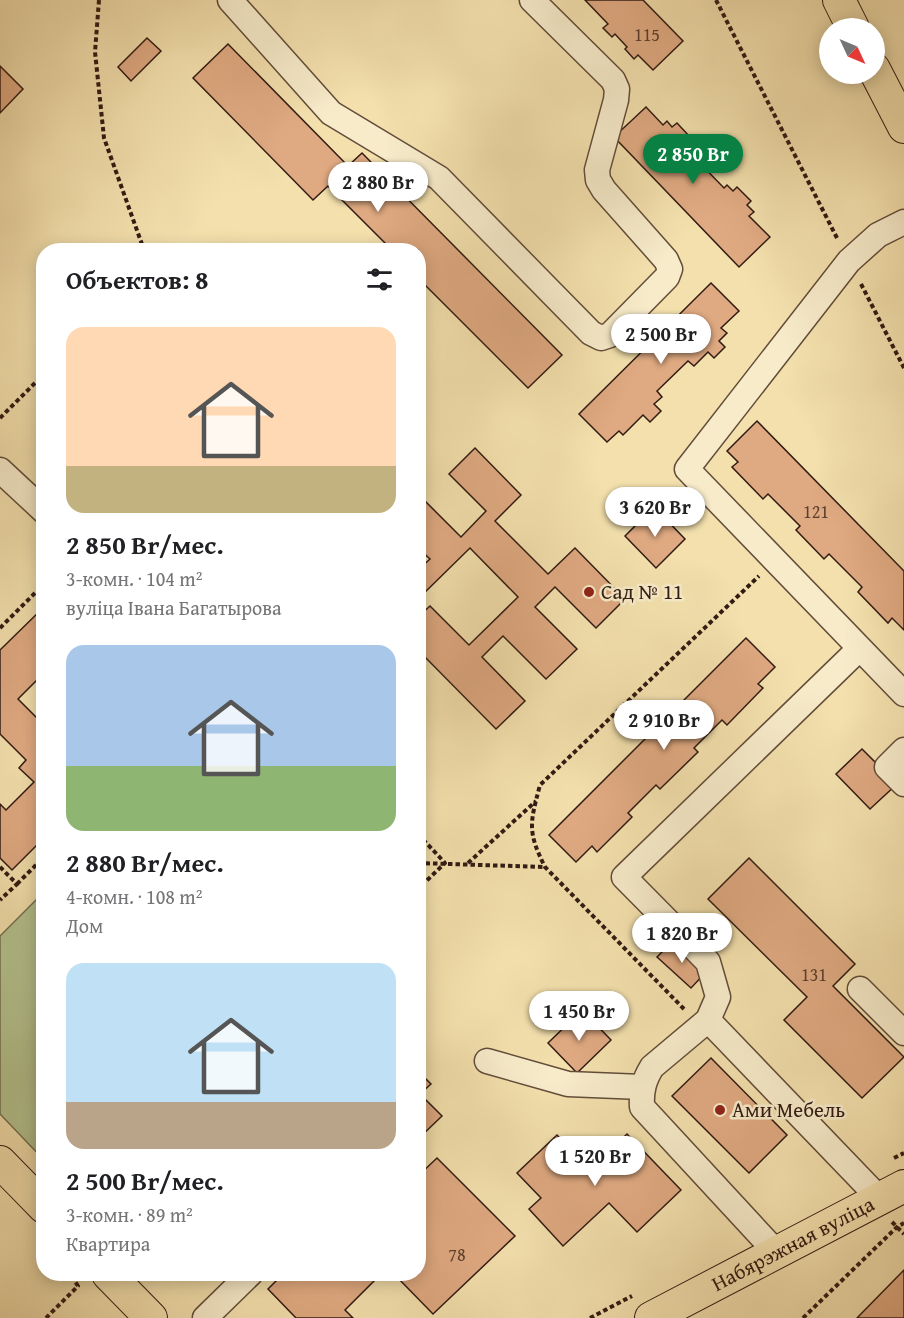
<!DOCTYPE html>
<html lang="ru">
<head>
<meta charset="utf-8">
<style>
  :root { --surface:#fff; --page:#f2f2f2; --text:#202124; --muted:#757577; --accent:#0b8043 }
  body { margin:0; font-family:"Gentium Book Plus",serif; background:var(--page); color:var(--text); height:100vh; display:flex; flex-direction:column; font-size:22px; white-space:nowrap }
  * { box-sizing:border-box; margin:0 }
  p { font-size:20px; color:var(--muted) }
  .icon { flex:none; width:33px; height:33px; fill:none; stroke:currentColor; stroke-width:2; stroke-linecap:round; stroke-linejoin:round }
  .map { position:relative; flex:1; overflow:hidden }
  .panel { position:absolute; left:36px; top:243px; width:390px; height:1038px; display:flex; flex-direction:column; background:var(--surface); border-radius:24px; box-shadow:0 3px 15px #0003 }
  .panel>* { flex:none }
  .needle { width:39px; rotate:134deg }
  .fabs { position:absolute; left:819px; top:18px; display:grid; gap:12px }
  .fabs a { display:grid; place-items:center; width:66px; height:66px; border-radius:50%; background:var(--surface); box-shadow:0 3px 15px #0003; font-size:30px }
  .price { position:absolute; translate:-50% -51px; padding:0 14px; border-radius:21px; background:#fff; color:#222; font-size:20px; line-height:39px; filter:drop-shadow(0 2px 3px #0008) }
  .price::after { content:''; position:absolute; left:50%; top:36px; width:18px; height:14px; margin-left:-9px; background:inherit; clip-path:polygon(0 0,100% 0,50% 100%) }
  .price.on { background:var(--accent); color:#fff }
  ul { padding:0; list-style:none }
  li { display:grid; align-content:center; gap:12px; height:318px; padding:0 30px }
  li span { display:grid; place-items:center; height:186px; border-radius:18px; color:#555 }
  li>.icon { margin-inline-start:auto }
  span .icon { width:108px; height:108px; fill:#fffc; stroke-width:1 }
  li b { font-size:26px }
  h2 { display:flex; justify-content:space-between; align-items:center; height:72px; padding:0 30px; font-size:26px }
  .map>svg:first-child { display:block }
  .pitch { fill:#b4c38f; stroke:#726f51; stroke-width:1.5 }
  .building { fill:#dfa981; stroke:#311b13; stroke-width:1.5 }
  .lines { fill:none; stroke-linecap:round; stroke-linejoin:round }
  .minor-casing { stroke:#624c3a; stroke-width:27 }
  .major-casing { stroke:#311b13; stroke-width:34 }
  .path { stroke:#311b13; stroke-width:4; stroke-dasharray:4.5 3; stroke-linecap:butt }
  .minor { stroke:#f7ebca; stroke-width:24 }
  .major { stroke:#f3e0ad; stroke-width:32 }
  .poi-dot { fill:#8f2418; stroke:#f7ebca; stroke-width:2 }
  .labels { text-anchor:middle; stroke-width:5; stroke-linejoin:round; paint-order:stroke }
  .number-label { font-size:18px; fill:#5c3e2e }
  .poi-label { font-size:21px; fill:#311b13; stroke:#f7ebca; text-anchor:start }
  .street-label { font-size:21px; fill:#311b13; stroke:#f7ebca }
</style>
</head>
<body>
<div class="map">
<svg width="904" height="1318" viewBox="0 0 904 1318">
  <rect width="100%" height="100%" fill="#f3e0ad"/>
  <filter id="stains"><feTurbulence type="fractalNoise" baseFrequency=".00333" numOctaves="4"/><feColorMatrix values="0 0 0 0 .2 0 0 0 0 .09 0 0 0 0 .02 0 0 0 .5 -.17"/></filter>
  <radialGradient id="worn" r=".72"><stop offset=".6" stop-color="#630" stop-opacity="0"/><stop offset="1" stop-color="#630" stop-opacity=".3"/></radialGradient>
  <polygon class="pitch" points="43,893 43,1159 0,1114 0,936"/>
  <g class="building">
    <polygon points="585,0 643,0 683,41 653,70 638,55 634,59 625,49 627,47 615,34 612,37 603,28 608,24"/>
    <polygon points="147,38 161,51 131,81 118,67"/>
    <polygon points="228,44 348,166 362,153 562,355 528,388 418,278 418,250 392,250 328,186 313,200 193,78"/>
    <polygon points="0,66 23,89 0,113"/>
    <polygon points="646,107 663,125 667,121 672,127 677,123 690,137 686,141 693,148 689,152 724,188 727,185 733,191 737,187 751,201 747,205 754,212 749,216 770,237 739,267 614,137"/>
    <polygon points="711,283 739,311 721,328 727,333 719,341 725,347 714,358 708,352 694,366 688,361 657,391 662,397 654,404 661,411 650,422 643,415 623,435 619,431 607,442 579,414"/>
    <polygon points="757,421 904,571 904,630 892,618 888,623 858,592 862,587 829,554 824,559 796,530 800,526 768,494 763,499 732,467 738,462 727,451"/>
    <polygon points="475,448 521,495 495,521 548,574 575,548 625,599 596,628 555,587 535,607 577,649 546,679 503,636 482,657 525,701 496,729 418,650 418,617 430,606 469,645 518,597 470,548 418,599 418,570 430,559 418,548 418,503 423,499 461,537 486,511 449,474"/>
    <polygon points="654,507 685,539 656,568 625,536"/>
    <polygon points="44,607 44,673 18,699 44,725 44,838 12,870 0,858 0,804 6,810 34,782 19,768 26,760 0,734 0,650"/>
    <polygon points="746,638 775,667 758,684 763,688 727,725 722,720 694,748 698,752 660,789 656,785 628,813 632,817 597,852 592,846 576,862 549,835"/>
    <polygon points="862,749 897,784 870,809 836,774"/>
    <polygon points="749,858 855,964 833,986 904,1057 862,1098 784,1020 807,997 708,899"/>
    <polygon points="673,941 706,972 691,988 657,957"/>
    <polygon points="582,1010 611,1040 577,1073 548,1043"/>
    <polygon points="711,1058 787,1135 749,1173 672,1096"/>
    <polygon points="418,1071 431,1084 420,1094 442,1116 418,1139"/>
    <polygon points="627,1134 681,1190 637,1232 609,1203 563,1246 529,1209 541,1198 517,1173 557,1135 590,1169"/>
    <polygon points="437,1158 515,1236 433,1314 394,1274 418,1274 418,1176"/>
    <polygon points="904,1270 904,1318 857,1318"/>
    <polygon points="283,1274 366,1274 374,1281 345,1310 353,1318 296,1318 268,1289"/>
  </g>
  <g class="lines">
    <g class="minor-casing">
      <g id="minor">
        <polyline points="230,0 331,113 439,178 591,333 601,338 610,335 667,277 670,269 666,260 604,190 598,180 597,170 616,100 617,89 613,80 532,0"/>
        <polyline points="904,222 878,235 849,261 687,469 904,694"/>
        <polyline points="0,470 44,511"/>
        <polyline points="904,750 887,767 904,784"/>
        <polyline points="860,989 904,1033"/>
        <polyline points="708,1020 880,1199"/>
        <polyline points="487,1061 568,1084 642,1087"/>
        <path d="M776,1252l-134,-145c-1,-16 2,-27 10,-40l56,-47 10,-23 -10,-35 -84,-85 235,-228"/>
        <polyline points="205,1318 250,1274"/>
      </g>
    </g>
    <g class="major-casing">
      <g id="major">
        <polyline points="839,0 853,28"/>
        <polyline points="874,69 904,127"/>
        <polyline points="0,1162 44,1207"/>
        <polyline points="108,1274 151,1318"/>
        <path id="s1" d="M651,1318l253,-132"/>
      </g>
    </g>
    <g class="path">
      <polyline points="99,0 95,52 104,138 144,250"/>
      <polyline points="716,0 838,240"/>
      <polyline points="861,284 904,368"/>
      <polyline points="0,418 44,374"/>
      <polyline points="0,628 44,584"/>
      <polyline points="418,834 445,863 418,889"/>
      <polyline points="418,863 544,867"/>
      <polyline points="468,863 536,801"/>
      <polyline points="0,867 17,884 0,900"/>
      <polyline points="17,884 44,857"/>
      <path d="M684,1009l-139,-142c-18,-36 -15,-44 -5,-82l219,-209"/>
      <polyline points="894,1158 904,1153"/>
      <polyline points="892,1222 904,1234"/>
      <polyline points="46,1318 78,1286 70,1274"/>
      <polyline points="590,1318 632,1296"/>
      <polyline points="803,1318 897,1227 904,1223"/>
    </g>
    <use href="#minor" class="minor"/>
    <use href="#major" class="major"/>
  </g>
  <g class="poi-dot">
    <circle cx="589" cy="592" r="6"/>
    <circle cx="720" cy="1110" r="6"/>
  </g>
  <g class="labels">
    <g class="number-label">
      <text x="647" y="41">115</text>
      <text x="816" y="518">121</text>
      <text x="814" y="981">131</text>
      <text x="457" y="1261">78</text>
    </g>
    <g class="poi-label">
      <text x="601" y="599">Сад № 11</text>
      <text x="732" y="1117">Ами Мебель</text>
    </g>
    <g class="street-label">
      <text dy="7" stroke="none"><textPath href="#s1" startOffset="160">Набярэжная вуліца</textPath></text>
    </g>
  </g>
  <rect width="100%" height="100%" filter="url(#stains)"/>
  <rect width="100%" height="100%" fill="url(#worn)"/>
</svg>
<div class="fabs">
<a><svg class="needle" viewBox="-14 -14 28 28"><path d="M0-13l5 13h-10z" fill="#e53935"/><path d="M0 13l5-13h-10z" fill="#757577"/></svg></a>
</div>
<b class="price on" style="left:693px;top:185px">2 850 Br</b>
<b class="price" style="left:378px;top:213px">2 880 Br</b>
<b class="price" style="left:661px;top:365px">2 500 Br</b>
<b class="price" style="left:655px;top:538px">3 620 Br</b>
<b class="price" style="left:664px;top:751px">2 910 Br</b>
<b class="price" style="left:682px;top:964px">1 820 Br</b>
<b class="price" style="left:579px;top:1042px">1 450 Br</b>
<b class="price" style="left:595px;top:1187px">1 520 Br</b>
<section class="panel">
<h2>Объектов: 8<svg class="icon" aria-label="filters" viewBox="0 0 24 24"><path d="M4 7h16M4 17h16"/><circle cx="9" cy="7" r="2"/><circle cx="15" cy="17" r="2"/></svg></h2>
<ul>
<li><span style="background:linear-gradient(#ffd9b3 75%,#c2b280 0)"><svg class="icon" aria-label="home" viewBox="0 0 24 24"><path d="M3 11l9-7 9 7M6 9v11h12V9"/></svg></span><div><b>2 850 Br/мес.</b><p>3-комн. · 104 m²</p><p>вуліца Івана Багатырова</p></div></li>
<li><span style="background:linear-gradient(#a9c7e8 65%,#8fb573 0)"><svg class="icon" aria-label="home" viewBox="0 0 24 24"><path d="M3 11l9-7 9 7M6 9v11h12V9"/></svg></span><div><b>2 880 Br/мес.</b><p>4-комн. · 108 m²</p><p>Дом</p></div></li>
<li><span style="background:linear-gradient(#bfe0f5 75%,#b9a48a 0)"><svg class="icon" aria-label="home" viewBox="0 0 24 24"><path d="M3 11l9-7 9 7M6 9v11h12V9"/></svg></span><div><b>2 500 Br/мес.</b><p>3-комн. · 89 m²</p><p>Квартира</p></div></li>
</ul>
</section>
</div>
</body>
</html>
